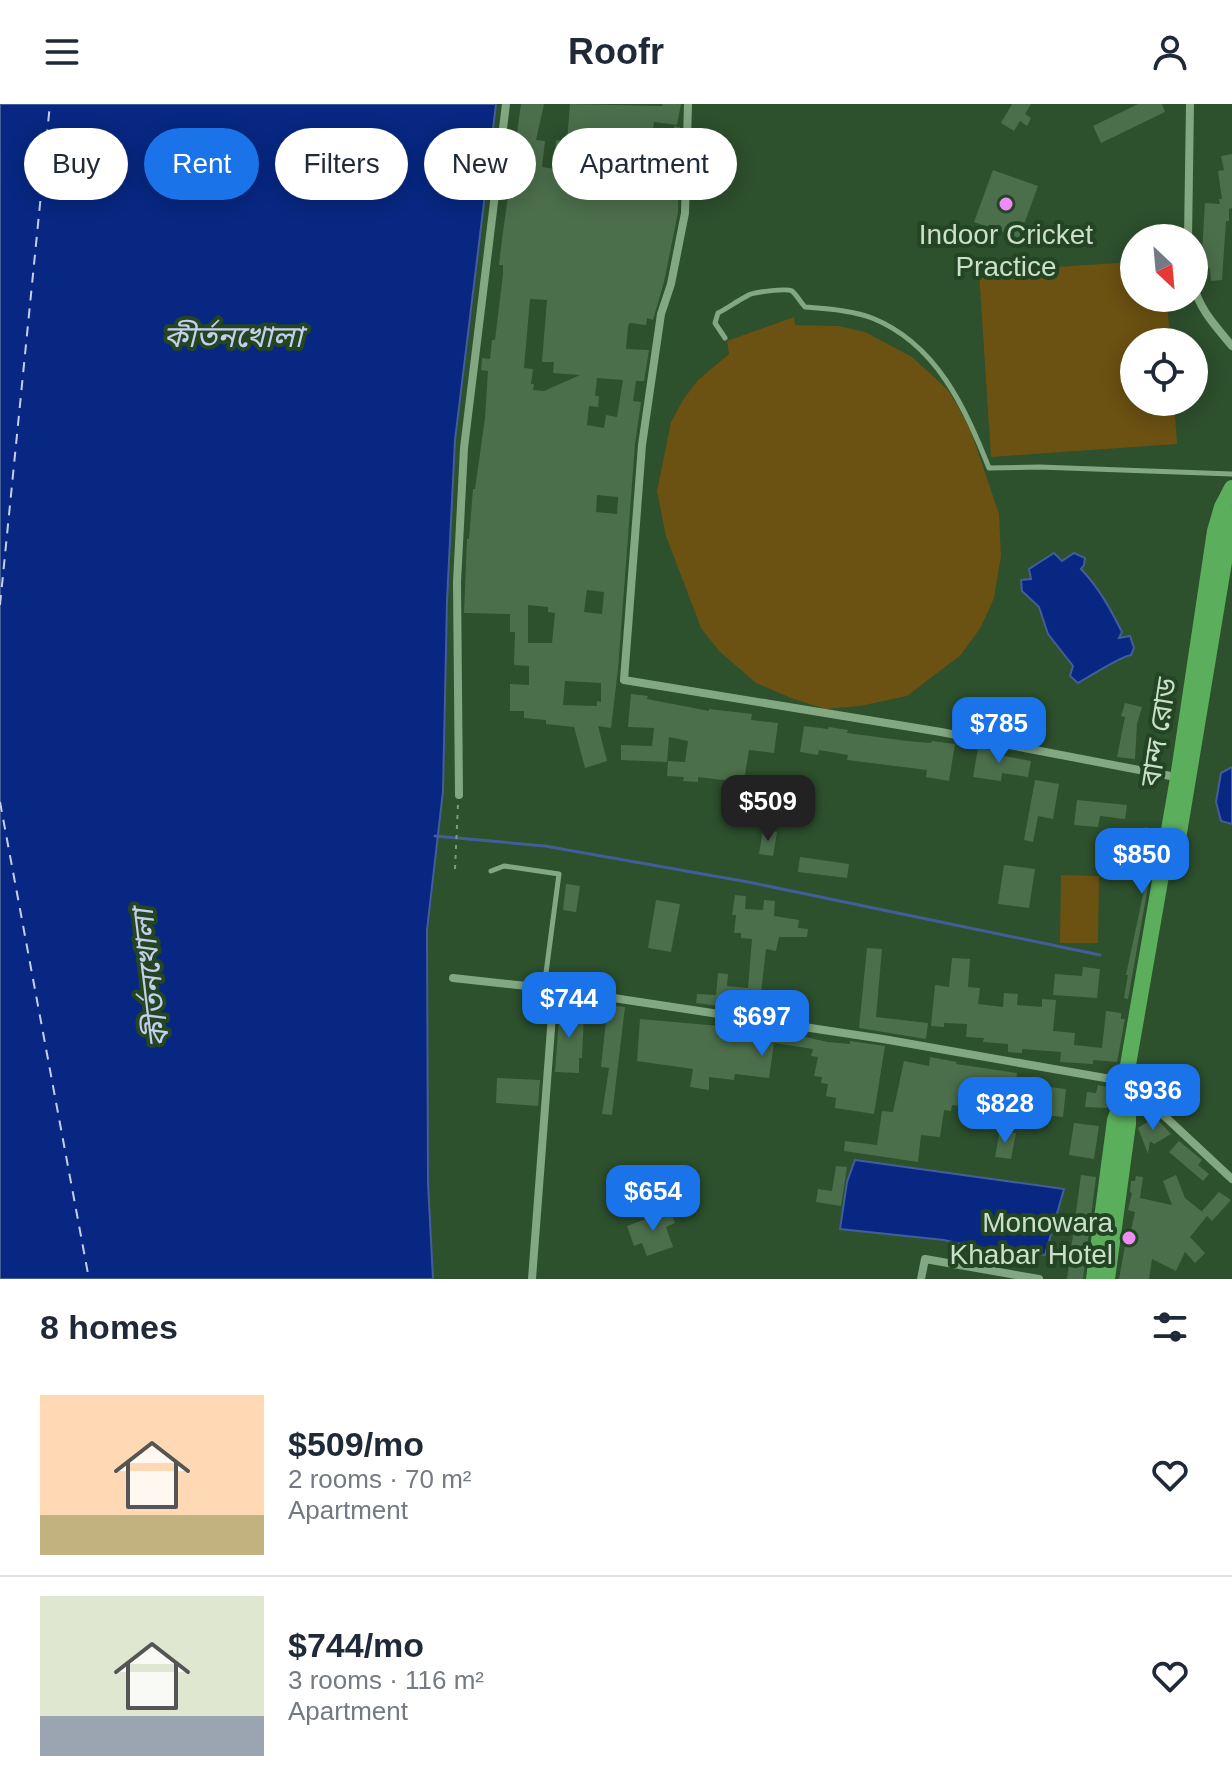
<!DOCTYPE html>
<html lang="en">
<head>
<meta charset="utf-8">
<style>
  :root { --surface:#fff; --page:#f6f6f7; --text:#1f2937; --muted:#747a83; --line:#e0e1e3; --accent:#1a73e8 }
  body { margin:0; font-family:Arial,"Noto Sans Bengali",sans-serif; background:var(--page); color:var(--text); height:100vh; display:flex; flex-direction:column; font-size:30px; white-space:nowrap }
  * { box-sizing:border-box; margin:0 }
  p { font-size:26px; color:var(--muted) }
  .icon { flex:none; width:44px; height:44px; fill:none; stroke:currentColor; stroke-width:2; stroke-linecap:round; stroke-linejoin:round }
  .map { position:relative; height:1175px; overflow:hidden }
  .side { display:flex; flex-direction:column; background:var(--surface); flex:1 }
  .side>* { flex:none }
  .guide { position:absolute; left:24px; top:24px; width:800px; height:72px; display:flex; gap:16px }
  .needle { width:52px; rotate:154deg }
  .controls { position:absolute; left:1120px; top:120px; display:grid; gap:16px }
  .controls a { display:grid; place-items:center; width:88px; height:88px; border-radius:50%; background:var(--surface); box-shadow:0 4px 20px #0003; font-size:40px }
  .price { position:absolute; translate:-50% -68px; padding:0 18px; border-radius:16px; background:var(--accent); color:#fff; font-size:26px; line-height:52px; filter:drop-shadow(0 2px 4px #0008) }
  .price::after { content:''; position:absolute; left:50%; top:48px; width:24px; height:18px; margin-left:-12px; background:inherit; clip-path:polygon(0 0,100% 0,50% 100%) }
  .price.on { background:#222; color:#fff }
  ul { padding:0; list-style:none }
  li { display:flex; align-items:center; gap:24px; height:200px; padding:0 40px }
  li+li { border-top:2px solid var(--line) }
  li span { display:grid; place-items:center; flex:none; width:224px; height:160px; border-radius:0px; color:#555 }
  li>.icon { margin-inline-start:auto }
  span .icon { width:96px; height:96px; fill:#fffc; stroke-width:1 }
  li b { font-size:34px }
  h2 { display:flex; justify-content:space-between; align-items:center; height:96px; padding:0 40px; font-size:34px }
  .pill { padding:0 28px; border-radius:36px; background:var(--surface); box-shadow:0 4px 20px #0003; font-size:28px; line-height:72px }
  .pill.on { background:var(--accent); color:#fff }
  header { display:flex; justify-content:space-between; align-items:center; height:104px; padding:0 40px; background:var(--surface); font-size:36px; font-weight:700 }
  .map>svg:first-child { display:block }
  .green { fill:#6b5112 }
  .water { fill:#072782; stroke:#425e98; stroke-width:2 }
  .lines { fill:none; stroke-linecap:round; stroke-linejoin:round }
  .stream { stroke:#425e98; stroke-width:3 }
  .ferry { stroke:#c4d0e9; stroke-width:2; stroke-dasharray:10 8; stroke-linecap:butt }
  .building { fill:#4c6f4b; fill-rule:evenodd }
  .path { stroke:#7f9a7e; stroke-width:2; stroke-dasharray:4 6; stroke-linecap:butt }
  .lane { stroke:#82a881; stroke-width:5 }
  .street { stroke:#82a881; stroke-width:8 }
  .highway { stroke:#5baf5c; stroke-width:16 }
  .poi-dot { fill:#ef8bf7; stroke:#234523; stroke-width:3 }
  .labels { text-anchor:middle; stroke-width:8; stroke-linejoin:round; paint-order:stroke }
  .poi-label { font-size:28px; fill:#cbdfca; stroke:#234523 }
  .street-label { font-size:28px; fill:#cbdfca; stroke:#234523 }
  .water-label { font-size:30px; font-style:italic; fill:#c4d0e9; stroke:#234523 }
</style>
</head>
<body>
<header><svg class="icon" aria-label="menu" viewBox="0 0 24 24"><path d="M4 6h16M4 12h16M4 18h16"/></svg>Roofr<svg class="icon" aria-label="person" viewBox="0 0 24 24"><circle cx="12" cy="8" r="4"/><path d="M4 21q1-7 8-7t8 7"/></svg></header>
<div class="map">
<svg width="1232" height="1175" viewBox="0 0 1232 1175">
  <rect width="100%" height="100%" fill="#2d502d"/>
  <g class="green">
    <polygon points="1134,158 1134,194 1167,194 1170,238 1134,238 1134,298 1174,298 1177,340 991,353 979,168"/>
    <polygon points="794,213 795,221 838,222 865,228 912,253 947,285 957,301 971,327 999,410 1001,452 994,494 981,523 961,551 907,592 860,602 825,605 791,594 756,579 719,547 701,524 666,432 657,387 671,318 683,296 698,276 729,250 727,237"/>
    <polygon points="1061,771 1099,772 1098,839 1060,839"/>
  </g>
  <g class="water">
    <polygon points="0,0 496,0 455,336 447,497 443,687 427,826 428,1079 433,1175 0,1175"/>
    <path d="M1054,449l8,8 12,-8 11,5 -1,7 -3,4c18,19 29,39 41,63l-3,6 11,-2 4,12 -3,7c-12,2 -40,21 -53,28l-8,-7 3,-10 -25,-32 -9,-27 -17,-16 -1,-11 10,-1 -2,-10z"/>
    <polygon points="1232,663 1232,720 1221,717 1216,698 1221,669"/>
    <polygon points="855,1056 1064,1085 1045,1151 974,1143 944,1136 840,1125 847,1078"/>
  </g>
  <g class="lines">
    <polyline class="stream" points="435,732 545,742 748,778 1100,851"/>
    <g class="ferry">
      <polyline points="0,501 50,0"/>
      <polyline points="0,698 89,1175"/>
    </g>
  </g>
  <g class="building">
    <path d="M521,0h23l-8,36 9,1 -3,26 19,3 2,-18 -8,-1 1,-11 11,1 3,-37 92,2 1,-2h18l-4,21 -23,-3 -3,24 22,1 1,-21 6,1 -2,85 -14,70 -11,38 -6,-2 -1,7 -16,-2 -2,3 -2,23 23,1 -5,31h-8l-3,20 8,1 -6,42 -17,225 -7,59 -13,-2 9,35 -22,7 -11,-41 -28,-3v-4l-22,-2v-7h-14v-27l19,1v-19l-15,-1 1,-33h-5v-18l-46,-1 3,-74h2l4,-50h2l10,-71 3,-47 -7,-1 1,-12 8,1 2,-19h3l8,-66v-9h-4l3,-26zM530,195l17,1 -5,62h12l-1,11 27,2 -36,16 -11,-1 1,-6h-3l2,-15 -9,-1zM597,274l26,2 -6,37 -11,-2 -2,13 -17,-3 2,-19 9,1 1,-11h-4zM597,391l21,2 -1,17 -21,-2zM587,486l17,2 -2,22 -18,-2zM528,501l20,2v5l7,1 -3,30h-24zM565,577l36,2v19l-4,-1v5l-34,-1z"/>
    <polygon points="1012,0 1031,0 1025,10 1031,14 1027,22 1020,17 1014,27 1001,19"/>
    <polygon points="1138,0 1162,0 1165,8 1101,39 1093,22"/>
    <polygon points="1232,50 1232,104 1229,105 1229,117 1226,117 1222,176 1211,177 1210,164 1201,163 1205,99 1220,100 1219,95 1222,95 1218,67 1224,66 1221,52"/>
    <polygon points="993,66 1038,82 1019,134 974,118"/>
    <polygon points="631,590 648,592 647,595 709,607 709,605 752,610 751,616 778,619 774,649 749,646 743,683 730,682 731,677 698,673 698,678 683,677 684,673 667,672 668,657 685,658 688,637 669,633 667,658 621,656 621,641 652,642 654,624 628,623"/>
    <polygon points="1125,599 1142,603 1137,620 1135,655 1117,653 1125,613 1121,612"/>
    <polygon points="804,622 828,625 829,623 848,626 847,629 907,637 931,639 932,637 955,640 949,677 926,673 927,666 847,656 848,651 819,646 818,651 800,648"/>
    <polygon points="978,644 1005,648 1004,652 1031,657 1028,673 1002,669 1001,677 973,673"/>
    <polygon points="1035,676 1059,680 1053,715 1038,712 1033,738 1024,736"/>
    <polygon points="1077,696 1127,701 1125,715 1100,712 1098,723 1074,721"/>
    <polygon points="1145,723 1158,726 1128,895 1124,894 1128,871 1126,871 1144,786 1140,785 1145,746 1141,746"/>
    <polygon points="763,726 777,728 773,752 759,750"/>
    <polygon points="800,753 849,760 847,774 798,768"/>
    <polygon points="1004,761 1035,765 1029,804 998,800"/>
    <polygon points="566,780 580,782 576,808 563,806"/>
    <polygon points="735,791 746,792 745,805 763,806 764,796 775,797 774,812 799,816 798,824 808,825 807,833 779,833 776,847 766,845 759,907 696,899 697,890 716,891 718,869 728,870 727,882 748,884 752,835 741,834 741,829 734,829 736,811 732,811"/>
    <polygon points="656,796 680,800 671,848 648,844"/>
    <polygon points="867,844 882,845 876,913 928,919 926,935 859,924"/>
    <polygon points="952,854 970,855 968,883 980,884 978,900 1003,903 1004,889 1018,890 1017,901 1042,903 1042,895 1056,896 1053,927 1075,929 1074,941 1102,944 1106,907 1121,909 1121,915 1125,915 1117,958 1093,956 1093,960 1060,958 1061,948 1022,945 1022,949 1008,948 1008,940 983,938 984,934 966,933 967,920 944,919 944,923 931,922 935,881 949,883"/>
    <polygon points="1083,863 1100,865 1097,894 1053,891 1055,870 1082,872"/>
    <polygon points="560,900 569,900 568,907 584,907 582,954 579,954 579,969 555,968"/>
    <polygon points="604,901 625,903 612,1011 602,1010 609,964 601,963 606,917 603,916"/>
    <polygon points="640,915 719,922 719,926 745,929 745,925 778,930 778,927 828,938 850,940 850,937 885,942 874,1010 835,1004 836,994 826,992 828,980 821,979 822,973 814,972 818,953 811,952 813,945 774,939 769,974 735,970 734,976 709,973 709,986 690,983 693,965 637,957"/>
    <polygon points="930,953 957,958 956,960 1017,969 1010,1017 995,1014 996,1008 985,1006 986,1003 968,999 967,1003 952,1001 951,1007 944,1006 940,1033 921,1031 918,1058 844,1047 845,1037 877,1041 882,1007 893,1008 904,957 929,962"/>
    <polygon points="497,974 540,976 538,1002 496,999"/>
    <polygon points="1098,981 1107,983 1106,989 1113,989 1107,1004 1085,1003 1087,988 1096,989"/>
    <polygon points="1041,982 1066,985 1063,1013 1038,1010"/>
    <polygon points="1155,1013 1171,1030 1154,1040 1150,1037 1148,1050 1138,1024"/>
    <polygon points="1074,1019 1099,1022 1094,1055 1069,1051"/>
    <polygon points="1000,1026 1016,1029 1011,1055 995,1053"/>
    <polygon points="1179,1037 1202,1056 1198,1061 1209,1070 1203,1077 1169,1048"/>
    <polygon points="836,1062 847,1063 841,1102 816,1098 818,1085 832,1087"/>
    <polygon points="1081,1071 1096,1073 1083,1175 1067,1175"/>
    <polygon points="1176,1071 1185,1094 1205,1110 1202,1107 1219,1088 1231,1096 1212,1117 1207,1112 1190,1133 1205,1149 1195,1159 1185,1148 1176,1167 1152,1155 1149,1175 1119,1175 1125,1142 1123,1141 1125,1125 1131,1126 1135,1108 1128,1106 1132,1089 1130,1088 1131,1077 1135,1077 1136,1072 1143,1073 1140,1094 1172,1101 1163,1077"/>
    <polygon points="670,1106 675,1119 666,1123 673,1143 647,1152 642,1139 634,1142 627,1122"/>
  </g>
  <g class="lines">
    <polyline class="path" points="455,765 458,700"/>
    <g class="lane">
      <path d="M725,234l-10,-15 3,-10c10,-5 19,-12 29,-17 5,-4 40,-8 45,-5 5,4 8,11 13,16 22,2 46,3 67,11 65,26 93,90 117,150l50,-1 193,7"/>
      <polyline points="491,767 504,762 559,770 544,884"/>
    </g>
    <g class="street">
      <polyline points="688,0 685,109 671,180 661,210 642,341 624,576 941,628 1181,674"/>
      <polyline points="1188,134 1190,0"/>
      <path d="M1194,181c4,23 23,43 38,61"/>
      <polyline points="459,691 457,478 464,344 506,0"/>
      <polyline points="453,874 554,885"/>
      <polyline points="532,1175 554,885 883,935 1128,978 1232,1075"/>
      <polyline points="921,1175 925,1155 1039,1175"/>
    </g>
    <g class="highway">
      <polyline points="1176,747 1232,410"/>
      <polyline points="1094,1175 1115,1016 1128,978 1128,961 1178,674 1215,427 1222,403 1232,384"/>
      <polyline points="1107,1175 1128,1020 1128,993"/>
    </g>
  </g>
  <g class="poi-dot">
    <circle cx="1006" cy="100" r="8"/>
    <circle cx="1129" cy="1134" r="8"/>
  </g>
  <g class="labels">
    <g class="poi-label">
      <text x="1006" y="140">Indoor Cricket<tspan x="1006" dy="32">Practice</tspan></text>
      <text x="1113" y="1128" text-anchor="end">Monowara<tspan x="1113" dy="32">Khabar Hotel</tspan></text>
    </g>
    <g class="street-label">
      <text transform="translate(1158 628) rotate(-81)" y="10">বান্দ রোড</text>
    </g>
    <g class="water-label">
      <text x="233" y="243">কীর্তনখোলা</text>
      <text transform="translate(151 874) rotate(-97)" y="10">কীর্তনখোলা</text>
    </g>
  </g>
</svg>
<div class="controls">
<a><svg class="needle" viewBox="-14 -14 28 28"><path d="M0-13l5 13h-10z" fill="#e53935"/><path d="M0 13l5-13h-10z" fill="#747a83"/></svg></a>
<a><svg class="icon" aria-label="locate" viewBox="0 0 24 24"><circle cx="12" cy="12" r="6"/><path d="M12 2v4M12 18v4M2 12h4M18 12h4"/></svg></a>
</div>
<b class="price" style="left:999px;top:661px">$785</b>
<b class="price on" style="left:768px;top:739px">$509</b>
<b class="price" style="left:1142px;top:792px">$850</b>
<b class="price" style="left:569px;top:936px">$744</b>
<b class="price" style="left:762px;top:954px">$697</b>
<b class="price" style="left:1153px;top:1028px">$936</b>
<b class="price" style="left:1005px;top:1041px">$828</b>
<b class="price" style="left:653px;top:1129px">$654</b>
<div class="guide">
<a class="pill">Buy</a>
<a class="pill on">Rent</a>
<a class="pill">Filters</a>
<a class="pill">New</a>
<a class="pill">Apartment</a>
</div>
</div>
<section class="side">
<h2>8 homes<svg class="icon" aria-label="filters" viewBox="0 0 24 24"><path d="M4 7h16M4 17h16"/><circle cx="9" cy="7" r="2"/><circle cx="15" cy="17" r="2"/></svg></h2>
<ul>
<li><span style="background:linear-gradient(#ffd9b3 75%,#c2b280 0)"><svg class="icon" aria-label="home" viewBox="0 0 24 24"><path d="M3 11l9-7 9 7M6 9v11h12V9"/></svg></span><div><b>$509/mo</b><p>2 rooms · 70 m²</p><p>Apartment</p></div><svg class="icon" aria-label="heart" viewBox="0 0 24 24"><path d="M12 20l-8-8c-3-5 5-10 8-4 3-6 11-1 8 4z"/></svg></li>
<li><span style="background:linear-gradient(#dfe7d0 75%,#9aa5b1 0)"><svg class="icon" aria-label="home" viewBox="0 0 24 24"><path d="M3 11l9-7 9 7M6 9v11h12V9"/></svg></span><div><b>$744/mo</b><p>3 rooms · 116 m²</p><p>Apartment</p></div><svg class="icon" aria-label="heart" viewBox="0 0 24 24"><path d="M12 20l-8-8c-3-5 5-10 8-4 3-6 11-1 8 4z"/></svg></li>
</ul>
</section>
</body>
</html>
